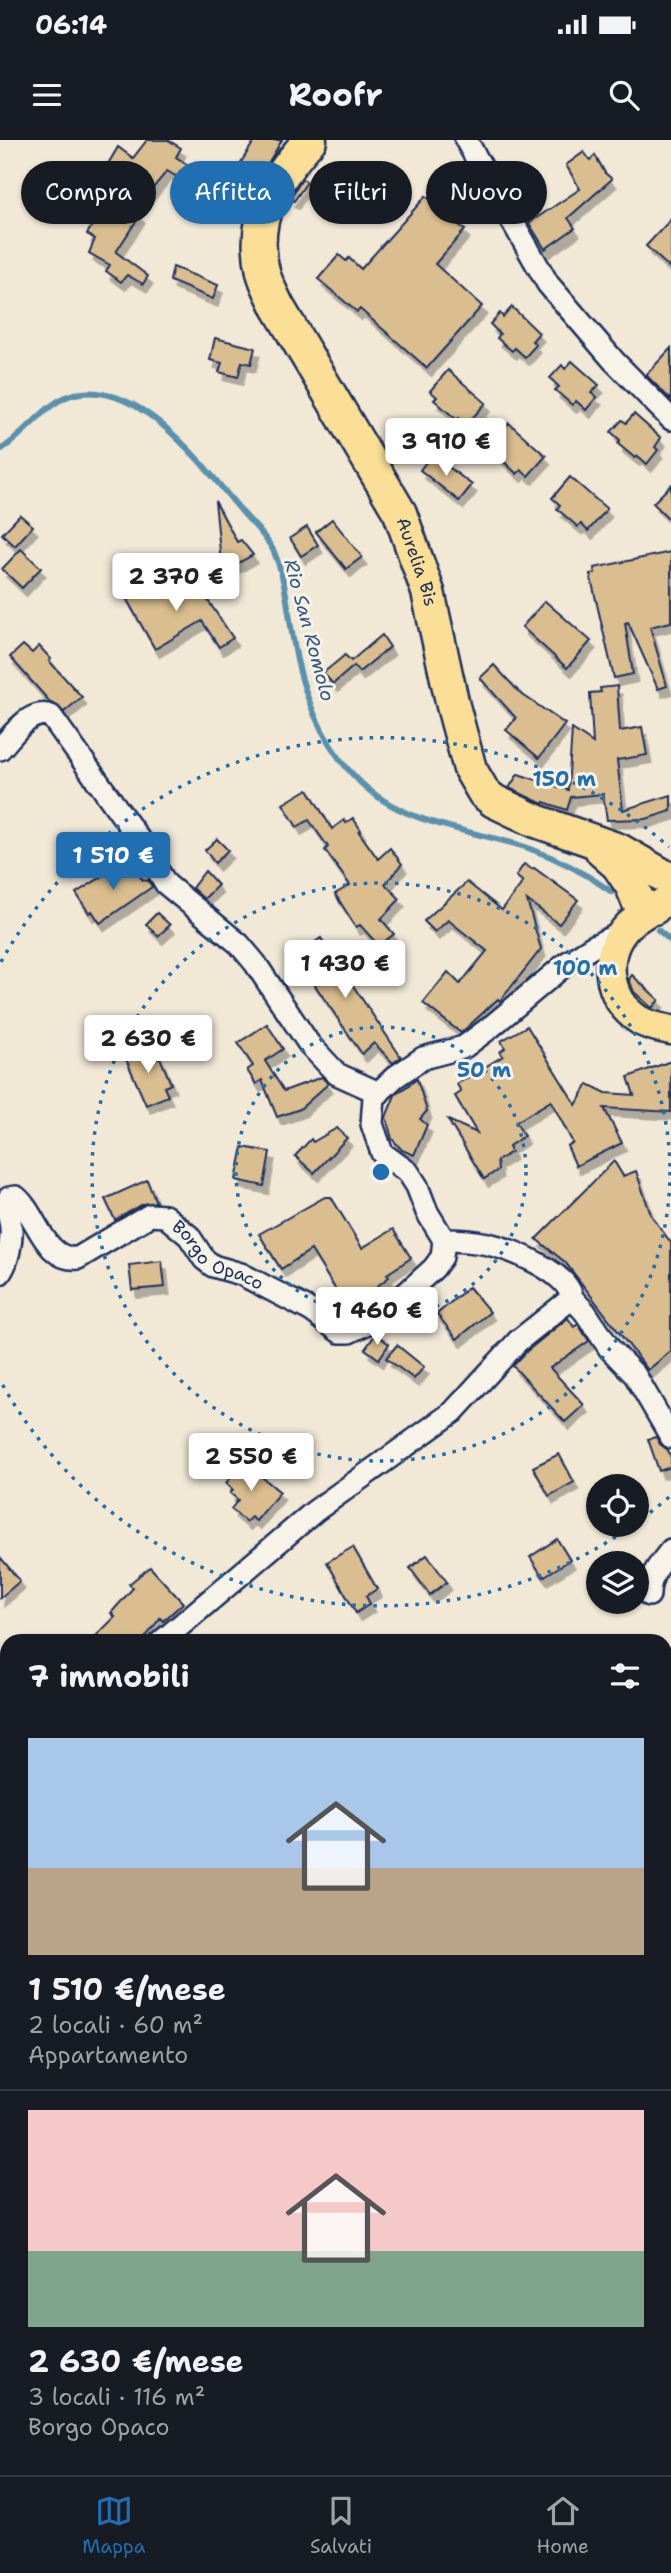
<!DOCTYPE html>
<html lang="it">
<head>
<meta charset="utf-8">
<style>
  :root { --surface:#171b24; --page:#242831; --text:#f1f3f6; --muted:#9ea1a6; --line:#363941; --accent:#1f6fb2 }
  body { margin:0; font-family:"Shantell Sans",sans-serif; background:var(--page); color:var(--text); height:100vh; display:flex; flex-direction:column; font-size:26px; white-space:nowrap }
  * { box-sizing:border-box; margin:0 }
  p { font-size:23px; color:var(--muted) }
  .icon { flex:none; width:38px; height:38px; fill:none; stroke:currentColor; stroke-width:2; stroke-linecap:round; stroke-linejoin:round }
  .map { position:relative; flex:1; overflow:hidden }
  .details { position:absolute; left:0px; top:1494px; width:672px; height:842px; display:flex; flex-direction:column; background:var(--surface); border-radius:21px 21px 0 0; box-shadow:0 2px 5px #0004 }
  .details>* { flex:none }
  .guide { position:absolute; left:21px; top:21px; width:630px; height:63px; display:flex; gap:14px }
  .buttons { position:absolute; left:586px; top:1334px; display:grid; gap:14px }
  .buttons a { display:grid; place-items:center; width:63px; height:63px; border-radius:50%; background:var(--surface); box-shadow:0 2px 5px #0004; font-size:35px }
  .price { position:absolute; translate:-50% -60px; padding:0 16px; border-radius:7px; background:#fff; color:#222; font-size:23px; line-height:46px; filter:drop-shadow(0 2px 4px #0008) }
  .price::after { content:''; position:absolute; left:50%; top:42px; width:21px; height:16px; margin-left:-10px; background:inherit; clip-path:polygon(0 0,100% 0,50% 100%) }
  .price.current { background:var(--accent); color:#fff }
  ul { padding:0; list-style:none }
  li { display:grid; align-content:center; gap:14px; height:371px; padding:0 28px }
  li+li { border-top:2px solid var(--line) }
  li span { display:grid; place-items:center; height:217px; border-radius:0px; color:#555 }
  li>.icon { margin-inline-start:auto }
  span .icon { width:126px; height:126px; fill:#fffc; stroke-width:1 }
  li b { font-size:30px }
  h2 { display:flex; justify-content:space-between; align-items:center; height:84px; padding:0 28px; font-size:30px }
  .pill { padding:0 24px; border-radius:32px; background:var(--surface); box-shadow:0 2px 5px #0004; font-size:24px; line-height:63px }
  .pill.current { background:var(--accent); color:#fff }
  .status { display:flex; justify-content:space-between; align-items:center; height:49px; padding:0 35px; background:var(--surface); direction:ltr }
  .status svg { height:19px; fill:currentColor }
  header { display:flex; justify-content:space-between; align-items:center; height:91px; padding:0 28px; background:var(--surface); font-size:32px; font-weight:700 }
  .tabs { display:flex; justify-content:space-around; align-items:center; height:98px; border-top:2px solid var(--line); background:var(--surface); font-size:19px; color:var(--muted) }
  .tabs a { display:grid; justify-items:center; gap:4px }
  .tabs .current { color:var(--accent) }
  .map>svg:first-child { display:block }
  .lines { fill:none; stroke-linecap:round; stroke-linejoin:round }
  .stream { stroke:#5a91ad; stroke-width:6 }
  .building { fill:#dabe8f; stroke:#1b2f5e; stroke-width:2; filter:url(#shadow) }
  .minor-casing { stroke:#1b2f5e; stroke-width:26 }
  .major-casing { stroke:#1b2f5e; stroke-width:33 }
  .highway-casing { stroke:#1b2f5e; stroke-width:37 }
  .minor { stroke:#f7f3e8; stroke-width:21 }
  .major { stroke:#fbdf96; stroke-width:28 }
  .highway { stroke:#fbdf96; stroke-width:32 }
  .ring { fill:none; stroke:#1f6fb2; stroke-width:3.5; stroke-dasharray:3.5 7 }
  .labels { text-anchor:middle; stroke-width:6; stroke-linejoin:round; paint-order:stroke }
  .street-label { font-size:18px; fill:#1b2f5e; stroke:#f7f3e8 }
  .water-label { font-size:19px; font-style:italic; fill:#35587f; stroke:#f7f3e8 }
  .centre { fill:#1f6fb2; stroke:#f7f3e8; stroke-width:3.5 }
  .ring-label { font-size:21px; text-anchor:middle; font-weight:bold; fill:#1f6fb2; stroke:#f7f3e8; stroke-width:6; stroke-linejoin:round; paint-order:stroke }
</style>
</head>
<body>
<div class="status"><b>06:14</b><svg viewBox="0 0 49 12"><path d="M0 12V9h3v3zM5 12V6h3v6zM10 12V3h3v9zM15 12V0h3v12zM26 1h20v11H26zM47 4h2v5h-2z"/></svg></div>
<header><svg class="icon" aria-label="menu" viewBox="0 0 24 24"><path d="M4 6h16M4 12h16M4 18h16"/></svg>Roofr<svg class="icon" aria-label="search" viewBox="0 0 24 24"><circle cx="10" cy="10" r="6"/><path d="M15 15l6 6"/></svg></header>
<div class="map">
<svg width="671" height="2335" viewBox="0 0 671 2335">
  <defs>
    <filter id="shadow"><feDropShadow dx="4.5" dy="8" stdDeviation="0" flood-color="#0004"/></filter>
  </defs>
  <rect width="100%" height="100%" fill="#f1e8d6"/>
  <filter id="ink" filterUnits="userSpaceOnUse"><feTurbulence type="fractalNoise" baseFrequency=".0143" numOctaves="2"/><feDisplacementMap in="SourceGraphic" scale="14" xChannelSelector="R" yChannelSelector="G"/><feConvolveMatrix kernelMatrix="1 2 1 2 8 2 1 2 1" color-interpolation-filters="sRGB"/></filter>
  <g filter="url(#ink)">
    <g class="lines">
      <g class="stream">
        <path d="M0,310c26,-15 47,-50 75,-56 65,-14 127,70 163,113 11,14 28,28 36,45 12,28 14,58 19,87 8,51 28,105 66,142 45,45 112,48 169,67 29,10 60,27 84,44"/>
        <polyline points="658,790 671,801"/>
      </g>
    </g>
    <g class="building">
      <polygon points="147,0 168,0 181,8 176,17 188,25 179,38 167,31 134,71 140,75 116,112 148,136 143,144 127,135 121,142 106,131 110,125 89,113 95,99 87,94 96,79 103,82 125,52 102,34 118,7 133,18"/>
      <polygon points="255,0 282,0 258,40 256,38 250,47 233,35"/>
      <polygon points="584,12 590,20 595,15 605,33 612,39 568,78 575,88 545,109 529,83 580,49 566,25"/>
      <polygon points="302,39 307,42 294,61 290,59"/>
      <polygon points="426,56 465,90 435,124 482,166 427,228 360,169 357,172 318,139 339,115 346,121 349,118 361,129"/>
      <polygon points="671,79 671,129 646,106"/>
      <polygon points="173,127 218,145 213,159 170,141"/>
      <polygon points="512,167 539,193 532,201 536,205 525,217 515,208 512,211 497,198 500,194 490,184 500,173 503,177"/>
      <polygon points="215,198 255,208 251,224 242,222 238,237 219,232 222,223 210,220"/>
      <polygon points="671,208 671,260 646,235"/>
      <polygon points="572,221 599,245 591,253 597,257 586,270 576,261 572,265 555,250 559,247 550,238 562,225 565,229"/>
      <polygon points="448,230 486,263 466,285 459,278 457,280 434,260 437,257 430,251"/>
      <polygon points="634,274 661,298 655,307 658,310 647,324 638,316 635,318 618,304 620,300 611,292 622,280 626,283"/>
      <polygon points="509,283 546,316 528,336 521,330 517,334 497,315 499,312 491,304"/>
      <polygon points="432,314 472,345 459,361 420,330"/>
      <polygon points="570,337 607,369 588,391 581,384 578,387 557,369 560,365 552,358"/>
      <polygon points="671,345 671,381 653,363"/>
      <polygon points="215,361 237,402 241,400 253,415 222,432"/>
      <polygon points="20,375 33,386 15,406 2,394"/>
      <polygon points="332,379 362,417 346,429 316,392"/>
      <polygon points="307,387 318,405 301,416 290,398"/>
      <polygon points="21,409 41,428 22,448 2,429"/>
      <polygon points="671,412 671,482 650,487 667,546 658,549 628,482 625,483 633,534 614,538 590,434 595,433 594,428"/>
      <polygon points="151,443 155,449 176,444 180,450 197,444 233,498 219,507 202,481 155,509 127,460 132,454"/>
      <polygon points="545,461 591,501 567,528 522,487"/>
      <polygon points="382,495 390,507 359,532 354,526 333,544 323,533 345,515 351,521"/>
      <polygon points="23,505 32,513 39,506 51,519 49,521 82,557 64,572 50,562 10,517"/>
      <polygon points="494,525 520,553 565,584 539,618 506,590 516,578 480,538"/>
      <polygon points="617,546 620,591 642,587 647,615 617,620 623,670 671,655 671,671 646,679 607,680 603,654 571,657 567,670 544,662 543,664 509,648 518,634 568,650 572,589 593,603 590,553 601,552 600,548"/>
      <polygon points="308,649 332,689 344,680 346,683 353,678 361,690 359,692 378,719 390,708 402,724 385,744 400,759 381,779 394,794 379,806 360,785 356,787 335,754 350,745 325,710 328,707 309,680 297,687 283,664"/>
      <polygon points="217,699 228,710 215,723 205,710"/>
      <polygon points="127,721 143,740 149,741 152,747 100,783 92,771 89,773 76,753"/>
      <polygon points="524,724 532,729 534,728 578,760 559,784 527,760 541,809 500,861 498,859 461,893 423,863 448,832 460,844 487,811 448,780 435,792 424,781 467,742 502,770 523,742 516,736"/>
      <polygon points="205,731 218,745 204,759 192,748"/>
      <polygon points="157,773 170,785 158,796 146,784"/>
      <polygon points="321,798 401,917 393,923 374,903 362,914 295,816"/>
      <polygon points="632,835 659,860 652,868 634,852 629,839"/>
      <polygon points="267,884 283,909 265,921 284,951 322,937 328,944 300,969 277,977 262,940 256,944 247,930 253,926 238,903"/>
      <polygon points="527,886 576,965 588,944 606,953 634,955 628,937 671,921 671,972 604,968 622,1003 576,1026 567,1006 573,1003 551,961 516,982 524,996 509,1006 511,1012 497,1021 498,1030 484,1039 448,980 477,993 455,956 461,952 457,944 503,916 500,912 505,908 501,901"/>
      <polygon points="143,906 149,922 160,917 171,944 164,947 168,956 146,965 122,910"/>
      <polygon points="417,939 427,971 420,979 427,985 414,1015 402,1010 392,999 386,977 395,955"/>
      <polygon points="337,988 347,998 314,1033 295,1016 311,999 313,1002"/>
      <polygon points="243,1007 270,1012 264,1046 236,1040"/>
      <polygon points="614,1021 623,1036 636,1031 651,1075 671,1103 671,1211 648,1230 565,1122 536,1099"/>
      <polygon points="147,1040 156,1062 143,1064 115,1080 105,1059"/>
      <polygon points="325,1057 331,1057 362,1108 393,1089 411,1118 387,1134 389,1137 375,1148 346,1166 311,1110 281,1129 259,1094"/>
      <polygon points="162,1121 165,1147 132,1150 129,1125"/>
      <polygon points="469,1147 490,1172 457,1199 437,1174"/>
      <polygon points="568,1178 574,1187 578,1184 589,1201 550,1228 584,1265 565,1282 513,1226 527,1211"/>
      <polygon points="376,1194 389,1204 379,1219 365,1209"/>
      <polygon points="397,1205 424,1227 414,1239 386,1218"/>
      <polygon points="656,1297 660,1304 668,1310 671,1318 671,1327 659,1331 648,1299"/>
      <polygon points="559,1314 574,1342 549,1356 533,1327"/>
      <polygon points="244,1322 280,1352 256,1381 251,1377 246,1382 231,1369 238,1360 230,1353 233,1350 226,1343"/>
      <polygon points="557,1399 570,1420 543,1437 530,1417"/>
      <polygon points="353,1407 377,1449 366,1456 370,1464 356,1473 327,1422"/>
      <polygon points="427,1415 447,1442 430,1455 410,1428"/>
      <polygon points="0,1417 20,1441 0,1458"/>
      <polygon points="150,1427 183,1463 163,1481 160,1478 142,1502 90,1502 115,1477 111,1473 133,1448 129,1444"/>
    </g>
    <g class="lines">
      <g class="minor-casing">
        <g id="minor">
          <polyline points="466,0 548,144 614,221 671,279"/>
          <path d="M0,609c13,-14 30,-41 51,-33l85,119 30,49 73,60 16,19 54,81 28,30 42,19"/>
          <path id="s1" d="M0,1133c8,-11 12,-32 11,-46 -1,-10 -6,-19 -2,-29l7,-1c21,17 28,65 62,61l72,-43 15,1 24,20 15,23 9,7 28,8 71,37 28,21h9l31,-15 54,-49 8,-11 2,-17 -17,-28 -10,-26 -9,-14 -26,-19 -10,-29 2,-27 21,-20 28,-19 41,-11 28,-21 75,-63 25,-16 31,-15"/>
          <polyline points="572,1158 585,1172 610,1209 635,1235 671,1297"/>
          <path d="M649,1455c0,-19 10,-30 22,-45"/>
          <path d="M161,1502l154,-131 138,-99 65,-71 54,-43c-3,-26 -62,-49 -84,-54 -15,-3 -29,-4 -44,-4"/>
          <polyline points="0,1830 7,1833"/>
          <polyline points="665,2183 671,2183"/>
          <polyline points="377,2335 378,2329"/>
        </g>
      </g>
      <g class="major-casing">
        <path id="major" d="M671,758c-14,9 -30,16 -42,27 -29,28 -22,75 10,95 9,6 22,8 32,10"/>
      </g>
      <g class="highway-casing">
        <g id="highway">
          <path id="s2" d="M310,0c-35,39 -60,77 -47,132 3,12 10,24 15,35l122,206 28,79 25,114 17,63 14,24 10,8 42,20 83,29 52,30"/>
          <polyline points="602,711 618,725 632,746 638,761 648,768 654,768"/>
        </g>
      </g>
      <use href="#minor" class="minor"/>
      <use href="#major" class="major"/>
      <use href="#highway" class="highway"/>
    </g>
  </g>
  <g class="ring">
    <circle cx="381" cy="1032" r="145"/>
    <circle cx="381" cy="1032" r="289"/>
    <path d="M669 1357A434 434 0 0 1 639 1381M633 1385A434 434 0 0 1 1 1242M1 822A434 434 0 0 1 669 707"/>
  </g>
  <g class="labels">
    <g class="street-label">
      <text dy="6" stroke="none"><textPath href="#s2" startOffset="476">Aurelia Bis</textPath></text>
      <text dy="6" stroke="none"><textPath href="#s1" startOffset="343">Borgo Opaco</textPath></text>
    </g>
    <g class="water-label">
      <text transform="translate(310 490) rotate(75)" y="7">Rio San Romolo</text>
    </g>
  </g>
  <circle cx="381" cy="1032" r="10" class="centre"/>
  <g class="ring-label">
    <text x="564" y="646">150 m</text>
    <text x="585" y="835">100 m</text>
    <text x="484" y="937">50 m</text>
  </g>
</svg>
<div class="buttons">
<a><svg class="icon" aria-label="locate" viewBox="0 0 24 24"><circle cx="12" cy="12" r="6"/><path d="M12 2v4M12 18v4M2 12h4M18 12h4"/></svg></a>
<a><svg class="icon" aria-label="layers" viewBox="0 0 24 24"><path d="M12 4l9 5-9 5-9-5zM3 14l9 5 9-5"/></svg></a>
</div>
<b class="price" style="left:446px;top:338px">3 910 €</b>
<b class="price" style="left:176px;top:473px">2 370 €</b>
<b class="price current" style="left:113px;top:752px">1 510 €</b>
<b class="price" style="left:345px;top:860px">1 430 €</b>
<b class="price" style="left:148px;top:935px">2 630 €</b>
<b class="price" style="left:377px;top:1207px">1 460 €</b>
<b class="price" style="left:251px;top:1353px">2 550 €</b>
<div class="guide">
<a class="pill">Compra</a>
<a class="pill current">Affitta</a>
<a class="pill">Filtri</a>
<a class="pill">Nuovo</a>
</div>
<section class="details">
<h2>7 immobili<svg class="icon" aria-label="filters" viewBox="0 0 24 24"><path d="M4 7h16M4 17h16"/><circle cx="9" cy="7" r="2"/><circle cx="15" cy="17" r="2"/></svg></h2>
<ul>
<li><span style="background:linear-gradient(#a9c7e8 60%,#b9a48a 0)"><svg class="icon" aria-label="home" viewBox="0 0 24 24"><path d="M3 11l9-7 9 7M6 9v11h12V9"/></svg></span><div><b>1 510 €/mese</b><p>2 locali · 60 m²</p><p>Appartamento</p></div></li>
<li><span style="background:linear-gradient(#f6c9c9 65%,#7fa58c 0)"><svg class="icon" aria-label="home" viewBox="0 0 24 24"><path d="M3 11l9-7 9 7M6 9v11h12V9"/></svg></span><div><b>2 630 €/mese</b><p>3 locali · 116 m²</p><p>Borgo Opaco</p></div></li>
</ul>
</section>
</div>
<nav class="tabs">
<a class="current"><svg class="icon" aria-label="map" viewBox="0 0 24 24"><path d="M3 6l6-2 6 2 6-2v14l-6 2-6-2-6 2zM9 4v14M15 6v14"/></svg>Mappa</a>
<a><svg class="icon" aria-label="saved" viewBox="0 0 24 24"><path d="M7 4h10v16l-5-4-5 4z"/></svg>Salvati</a>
<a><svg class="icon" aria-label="home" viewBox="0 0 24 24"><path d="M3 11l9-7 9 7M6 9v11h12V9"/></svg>Home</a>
</nav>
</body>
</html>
